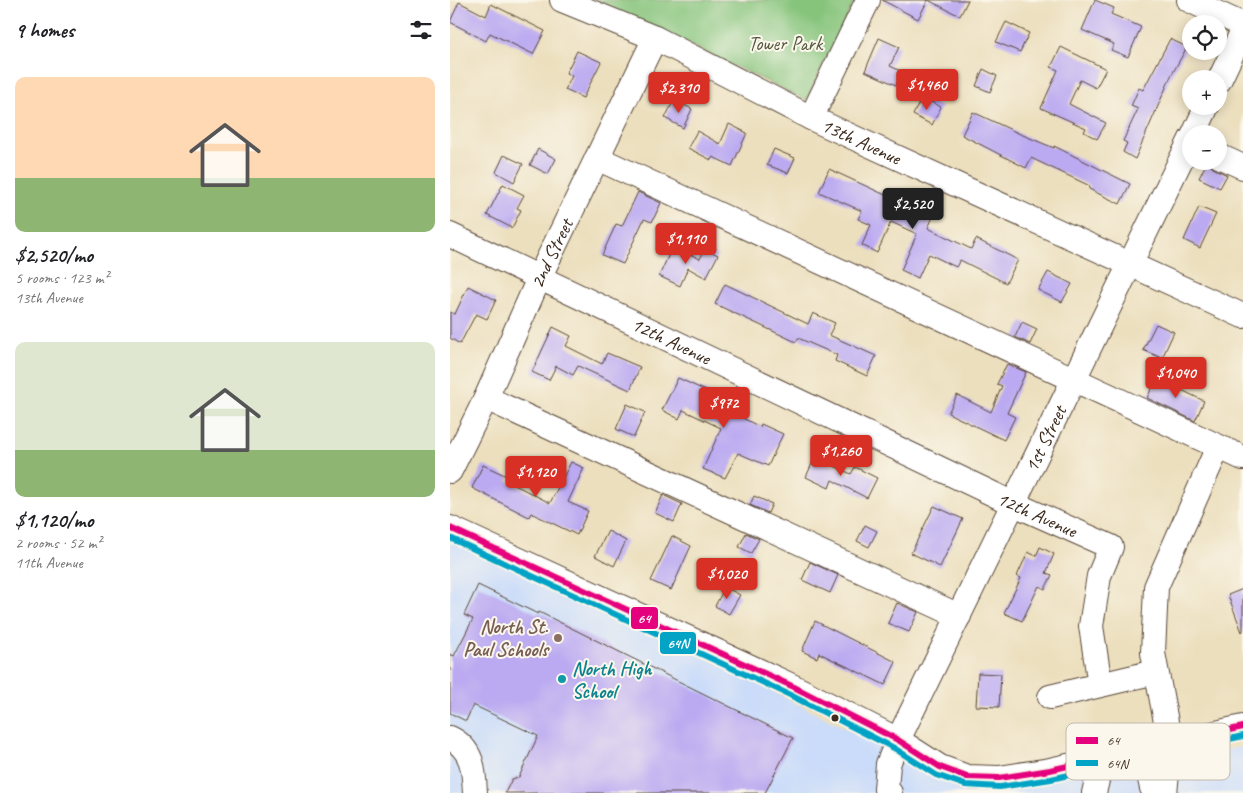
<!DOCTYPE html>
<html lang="en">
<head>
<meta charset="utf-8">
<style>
  :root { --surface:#fff; --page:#f6f6f6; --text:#202124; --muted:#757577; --accent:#d93025 }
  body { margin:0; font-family:Caveat,sans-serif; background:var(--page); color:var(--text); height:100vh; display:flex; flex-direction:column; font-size:19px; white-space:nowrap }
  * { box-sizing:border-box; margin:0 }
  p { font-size:16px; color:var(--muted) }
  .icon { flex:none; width:28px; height:28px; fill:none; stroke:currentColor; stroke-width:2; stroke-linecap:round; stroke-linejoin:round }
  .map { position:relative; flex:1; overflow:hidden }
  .details { display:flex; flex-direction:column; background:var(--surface); width:450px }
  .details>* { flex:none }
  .tools { position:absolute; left:732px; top:15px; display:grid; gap:10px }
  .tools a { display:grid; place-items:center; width:45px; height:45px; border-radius:50%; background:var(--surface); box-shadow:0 2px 12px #0003; font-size:25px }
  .price { position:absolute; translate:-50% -42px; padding:0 11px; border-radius:5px; background:var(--accent); color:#fff; font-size:16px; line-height:32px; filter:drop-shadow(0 1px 2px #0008) }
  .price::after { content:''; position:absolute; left:50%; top:30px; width:15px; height:11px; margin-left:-8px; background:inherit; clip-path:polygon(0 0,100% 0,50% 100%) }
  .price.active { background:#222; color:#fff }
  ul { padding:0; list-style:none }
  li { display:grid; align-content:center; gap:10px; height:265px; padding:0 15px }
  li span { display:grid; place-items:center; height:155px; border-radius:10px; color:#555 }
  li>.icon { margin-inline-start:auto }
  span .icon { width:90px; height:90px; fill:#fffc; stroke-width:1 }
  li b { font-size:21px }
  h2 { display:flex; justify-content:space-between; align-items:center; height:60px; padding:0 15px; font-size:21px }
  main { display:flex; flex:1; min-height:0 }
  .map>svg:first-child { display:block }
  .built { fill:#cadcf9 }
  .green { fill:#86c47b; stroke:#60774c }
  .building { fill:#bbaaf1 }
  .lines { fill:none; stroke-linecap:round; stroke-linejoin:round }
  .minor-casing { stroke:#564536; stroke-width:26 }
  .minor { stroke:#fff; stroke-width:24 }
  .bus-1-casing { stroke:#fbf7ec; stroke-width:10 }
  .bus-2-casing { stroke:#fbf7ec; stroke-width:10 }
  .bus-1 { stroke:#e5007d; stroke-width:6 }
  .bus-2 { stroke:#03a3c5; stroke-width:6 }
  .education-dot { fill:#8d6e63; stroke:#fbf7ec; stroke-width:2 }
  .culture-dot { fill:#0f9aa8; stroke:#fbf7ec; stroke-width:2 }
  .bus-dot { fill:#3b2a1e; stroke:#fbf7ec; stroke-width:2 }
  .labels { text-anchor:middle; stroke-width:4; stroke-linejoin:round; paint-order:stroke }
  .park-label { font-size:20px; fill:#52583a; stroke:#fbf7ec }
  .street-label { font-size:20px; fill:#3b2a1e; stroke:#fbf7ec }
  .education-label { font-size:20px; font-weight:bold; fill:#785e54; stroke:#fbf7ec; text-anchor:end }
  .culture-label { font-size:20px; font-weight:bold; fill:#0d838f; stroke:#fbf7ec; text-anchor:start }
  .key { fill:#fbf7ec; stroke:#c1baae; stroke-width:1 }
  .key-label { font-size:14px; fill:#3b2a1e }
  .line-badge { stroke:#fbf7ec; stroke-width:2 }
  .badge-label { font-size:14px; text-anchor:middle; font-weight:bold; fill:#fff }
</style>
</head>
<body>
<main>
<section class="details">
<h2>9 homes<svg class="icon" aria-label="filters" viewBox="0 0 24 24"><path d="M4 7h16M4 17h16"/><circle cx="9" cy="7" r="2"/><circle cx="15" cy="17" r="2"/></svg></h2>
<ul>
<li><span style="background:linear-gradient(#ffd9b3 65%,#8fb573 0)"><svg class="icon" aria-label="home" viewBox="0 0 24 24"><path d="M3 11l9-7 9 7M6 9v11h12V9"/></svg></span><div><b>$2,520/mo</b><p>5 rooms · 123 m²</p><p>13th Avenue</p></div></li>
<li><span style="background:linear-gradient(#dfe7d0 70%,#8fb573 0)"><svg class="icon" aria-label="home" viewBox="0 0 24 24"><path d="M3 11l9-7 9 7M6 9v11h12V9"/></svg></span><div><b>$1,120/mo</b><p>2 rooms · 52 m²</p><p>11th Avenue</p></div></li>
</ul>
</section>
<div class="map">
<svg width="793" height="793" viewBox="0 0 793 793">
  <rect width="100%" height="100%" fill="#fbf7ec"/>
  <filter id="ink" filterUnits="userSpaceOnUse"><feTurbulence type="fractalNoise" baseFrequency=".02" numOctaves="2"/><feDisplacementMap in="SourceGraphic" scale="10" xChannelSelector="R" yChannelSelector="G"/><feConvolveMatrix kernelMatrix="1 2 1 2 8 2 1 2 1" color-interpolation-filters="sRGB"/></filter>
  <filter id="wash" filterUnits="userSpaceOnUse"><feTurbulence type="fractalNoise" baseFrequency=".0096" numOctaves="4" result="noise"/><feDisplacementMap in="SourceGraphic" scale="20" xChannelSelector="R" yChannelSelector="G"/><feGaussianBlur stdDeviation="1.12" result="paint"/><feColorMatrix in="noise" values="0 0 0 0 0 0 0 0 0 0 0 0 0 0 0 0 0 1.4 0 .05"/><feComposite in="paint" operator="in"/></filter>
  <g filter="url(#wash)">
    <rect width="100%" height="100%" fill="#ecdfbe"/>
    <polygon class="built" points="0,529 522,792 793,747 793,793 0,793"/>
    <polygon class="green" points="146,0 405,0 356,100"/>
    <g id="blocks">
      <g class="building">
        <polygon points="432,0 478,0 468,19"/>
        <polygon points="478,0 518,0 510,16"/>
        <polygon points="645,0 664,8 661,14 691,27 678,57 661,50 664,44 632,30"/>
        <polygon points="9,2 36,16 41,4 95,31 83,54 40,33 36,41 0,22"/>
        <polygon points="556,22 579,33 570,52 546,42"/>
        <polygon points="429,38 449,47 440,66 453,72 446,85 415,71"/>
        <polygon points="720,39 737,47 721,76 685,159 673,152 677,143 673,141 688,109 681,106 689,88 693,90"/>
        <polygon points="611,47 656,69 646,88 630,80 619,104 656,123 647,139 634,132 636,128 591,108 608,70 601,67"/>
        <polygon points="127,51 151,62 133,98 115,90 122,76 116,73"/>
        <polygon points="533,69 547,76 540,92 526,86"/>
        <polygon points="472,97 491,107 482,125 463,115"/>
        <polygon points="224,100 242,109 233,128 215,118"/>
        <polygon points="523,112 568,133 604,148 604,146 680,184 670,204 639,189 640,186 581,158 576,168 512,135"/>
        <polygon points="279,124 297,133 282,166 263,157 261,160 238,148 247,131 270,144"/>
        <polygon points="88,149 106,159 98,174 80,165"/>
        <polygon points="324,149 345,158 338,173 317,165"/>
        <polygon points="54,155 73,164 64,182 46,172"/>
        <polygon points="757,162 763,168 777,175 770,188 749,178"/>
        <polygon points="379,169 483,217 478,228 521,249 526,239 568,260 556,283 510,260 506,267 479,254 468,278 451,270 467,234 441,222 427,253 412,245 421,225 408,219 412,211 369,192"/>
        <polygon points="53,184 74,195 67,208 71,210 62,228 37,215"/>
        <polygon points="188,192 211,203 202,222 194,219 173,264 152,255 166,224 172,226"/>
        <polygon points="749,207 766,214 750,248 734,240"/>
        <polygon points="223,246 250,259 255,249 268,255 256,278 238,268 230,286 209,276"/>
        <polygon points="598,272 622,284 612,302 588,290"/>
        <polygon points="275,284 358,324 363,313 385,323 379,335 426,356 417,376 385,361 387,355 348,338 346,342 265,304"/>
        <polygon points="18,286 46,300 37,319 26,314 10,344 0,338 0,312 5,314"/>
        <polygon points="572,322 587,329 580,344 565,337"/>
        <polygon points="706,324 724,332 712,358 693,350"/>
        <polygon points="103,327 121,336 116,346 152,364 157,353 190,367 180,390 128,366 123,375 106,366 99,380 82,372"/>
        <polygon points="557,364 576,372 557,413 565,417 554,440 498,413 507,395 541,412 552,386 547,384"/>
        <polygon points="228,378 265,395 262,402 310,427 311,424 333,434 318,466 288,453 275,478 253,469 271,428 233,410 229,419 212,410"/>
        <polygon points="707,378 754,401 745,421 697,398"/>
        <polygon points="177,404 195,412 184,437 166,429"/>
        <polygon points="365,457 401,474 405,467 427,478 417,498 382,480 379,488 356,477"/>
        <polygon points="121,462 134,468 118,502 138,511 127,535 81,513 79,517 22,488 33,465 59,477 57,481 100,503"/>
        <polygon points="213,495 232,504 224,522 205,513"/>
        <polygon points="304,496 322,504 318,513 300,505"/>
        <polygon points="484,506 513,519 490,567 461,553"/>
        <polygon points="415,525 427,531 419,547 407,541"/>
        <polygon points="158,531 176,541 164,566 145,556"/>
        <polygon points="296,533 309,539 301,553 289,547"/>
        <polygon points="222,536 241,546 221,590 201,581"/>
        <polygon points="590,547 604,554 596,573 602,575 595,589 589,586 572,621 554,613 571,578 567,576 578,552 586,556"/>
        <polygon points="360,562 388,575 380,593 352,580"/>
        <polygon points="28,585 88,614 89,612 343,738 315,793 55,793 62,779 69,777 88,736 23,705 16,721 0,713 0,654 4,656 23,619 14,615"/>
        <polygon points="275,587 290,595 279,614 265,606"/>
        <polygon points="793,589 793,631 792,632 778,595"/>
        <polygon points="447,603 468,612 459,632 438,623"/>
        <polygon points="365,621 446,662 435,685 369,653 367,658 352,651"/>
        <polygon points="528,673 551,674 549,707 526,706"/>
      </g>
    </g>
  </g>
  <g filter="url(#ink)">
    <use href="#blocks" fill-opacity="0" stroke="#564536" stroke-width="1"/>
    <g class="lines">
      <g class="minor-casing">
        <g id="minor">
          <path id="s1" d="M112,0l93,38 156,80 432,198"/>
          <polyline points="739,0 793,25"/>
          <polyline points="769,81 793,30"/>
          <polyline points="361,118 418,0"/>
          <polyline points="744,134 757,106"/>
          <polyline points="769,156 793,167"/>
          <polyline points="147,158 793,458"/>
          <path id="s2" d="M0,235l564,269 97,43 -12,29 -8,50 9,59"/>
          <polyline points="36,398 509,616"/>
          <path id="s3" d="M0,471l36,-73 54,-122 115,-238"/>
          <polyline points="0,528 344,687 448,740 490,767 517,777 549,778 600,770 793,727"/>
          <polyline points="600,697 705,672"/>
          <path d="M0,738c23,11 24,32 25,55"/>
          <polyline points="693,749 702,788 706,793"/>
          <path id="s4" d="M440,793l-4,-4 2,-25 10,-24 293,-601"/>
          <polyline points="644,793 652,759"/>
          <polyline points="715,793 720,743 703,653 706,587 768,447"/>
        </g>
      </g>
      <use href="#minor" class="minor"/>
      <g class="bus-1-casing">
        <polyline id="bus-1" points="0,528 344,687 448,740 490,767 517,777 549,778 600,770 793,727"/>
      </g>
      <g class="bus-2-casing">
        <polyline id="bus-2" points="0,538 340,695 444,748 486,775 515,785 550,787 601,779 793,736"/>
      </g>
      <use href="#bus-1" class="bus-1"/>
      <use href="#bus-2" class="bus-2"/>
    </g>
  </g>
  <circle class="education-dot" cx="108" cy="638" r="5"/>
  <circle class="culture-dot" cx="112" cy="679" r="5"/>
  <circle class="bus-dot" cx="385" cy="718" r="4.5"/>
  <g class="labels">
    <g class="park-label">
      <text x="335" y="50">Tower Park</text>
    </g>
    <g class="street-label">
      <text dy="7" stroke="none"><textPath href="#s1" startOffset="331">13th Avenue</textPath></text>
      <text dy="7" stroke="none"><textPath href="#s3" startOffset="240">2nd Street</textPath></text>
      <text dy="7" stroke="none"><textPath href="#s2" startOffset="245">12th Avenue</textPath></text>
      <text dy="7" stroke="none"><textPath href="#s4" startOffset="392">1st Street</textPath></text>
      <text dy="7" stroke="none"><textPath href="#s2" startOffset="650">12th Avenue</textPath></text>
    </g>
    <g class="education-label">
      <text x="98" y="633">North St.<tspan x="98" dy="23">Paul Schools</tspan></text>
    </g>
    <g class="culture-label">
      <text x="122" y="675">North High<tspan x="122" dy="23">School</tspan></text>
    </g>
  </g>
  <rect x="616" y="723" width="164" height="57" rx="8" class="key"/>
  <rect x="626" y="737" width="22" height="7" fill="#e5007d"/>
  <rect x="626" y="760" width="22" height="6" fill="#03a3c5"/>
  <g class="key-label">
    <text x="657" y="745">64</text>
    <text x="657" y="768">64N</text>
  </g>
  <g class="line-badge">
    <rect x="180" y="606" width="29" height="24" rx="5" fill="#e5007d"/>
    <rect x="209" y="631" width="38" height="24" rx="5" fill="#03a3c5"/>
  </g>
  <g class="badge-label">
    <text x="194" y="623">64</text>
    <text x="228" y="648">64N</text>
  </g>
</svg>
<div class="tools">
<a><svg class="icon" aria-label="locate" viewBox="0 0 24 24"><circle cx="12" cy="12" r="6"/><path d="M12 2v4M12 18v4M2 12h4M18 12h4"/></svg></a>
<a>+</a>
<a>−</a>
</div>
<b class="price" style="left:477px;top:111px">$1,460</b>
<b class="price" style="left:229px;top:114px">$2,310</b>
<b class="price active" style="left:463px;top:230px">$2,520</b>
<b class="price" style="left:236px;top:265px">$1,110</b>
<b class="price" style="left:726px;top:399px">$1,040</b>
<b class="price" style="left:274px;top:429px">$972</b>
<b class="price" style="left:391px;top:477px">$1,260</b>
<b class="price" style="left:86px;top:498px">$1,120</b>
<b class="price" style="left:277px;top:600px">$1,020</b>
</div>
</main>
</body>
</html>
